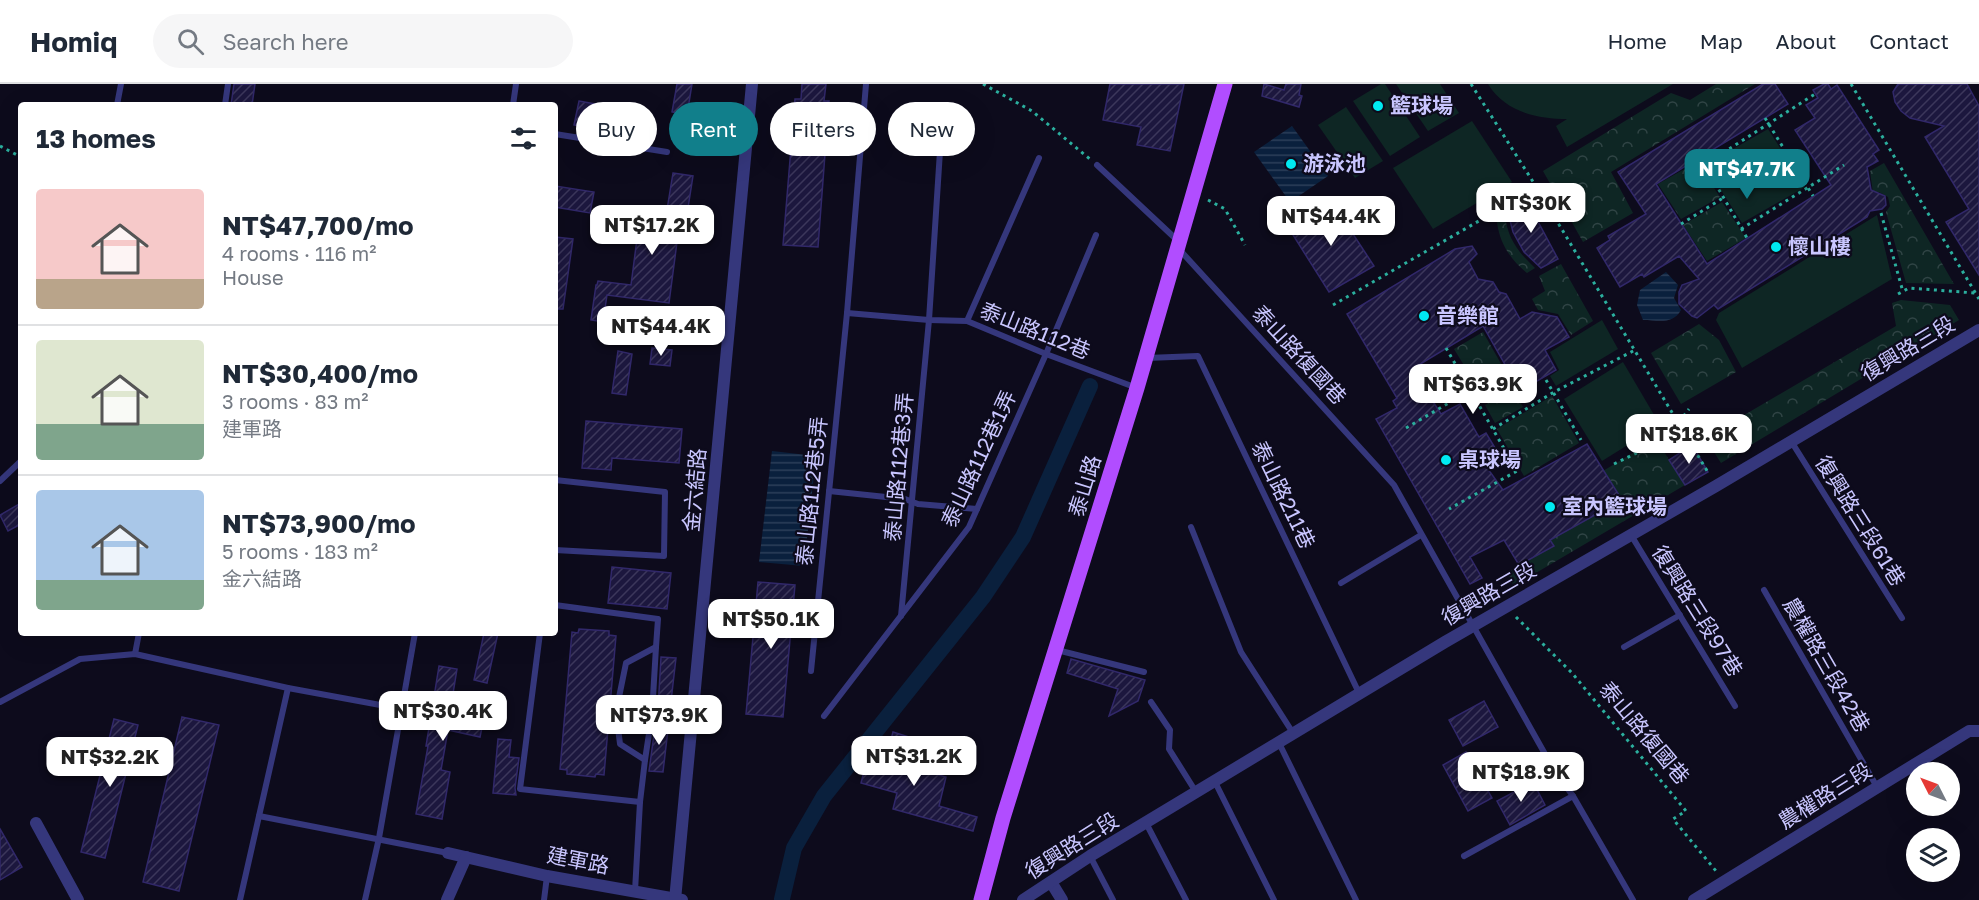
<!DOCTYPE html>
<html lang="en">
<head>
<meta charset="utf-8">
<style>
  :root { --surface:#fff; --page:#f6f6f7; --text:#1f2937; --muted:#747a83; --line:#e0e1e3; --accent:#117f8b }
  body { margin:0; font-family:"Golos Text","Noto Sans TC",sans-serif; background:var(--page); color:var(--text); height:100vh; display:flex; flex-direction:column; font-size:22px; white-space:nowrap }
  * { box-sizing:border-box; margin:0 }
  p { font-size:20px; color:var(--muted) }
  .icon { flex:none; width:33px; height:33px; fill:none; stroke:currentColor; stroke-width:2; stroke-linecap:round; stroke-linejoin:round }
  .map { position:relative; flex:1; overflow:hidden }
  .details { position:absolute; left:18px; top:18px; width:540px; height:534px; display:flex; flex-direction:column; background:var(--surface); border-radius:6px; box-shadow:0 6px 24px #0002 }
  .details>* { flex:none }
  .top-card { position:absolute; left:576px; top:18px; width:570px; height:54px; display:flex; gap:12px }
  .needle { width:39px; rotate:312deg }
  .buttons { position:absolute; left:1906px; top:678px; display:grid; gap:12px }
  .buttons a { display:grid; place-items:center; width:54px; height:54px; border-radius:50%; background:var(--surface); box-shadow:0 6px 24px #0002; font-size:30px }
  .price { position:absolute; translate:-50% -51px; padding:0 14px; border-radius:12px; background:#fff; color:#222; font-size:20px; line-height:39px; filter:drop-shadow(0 2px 3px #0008) }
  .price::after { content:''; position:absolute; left:50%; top:36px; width:18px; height:14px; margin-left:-9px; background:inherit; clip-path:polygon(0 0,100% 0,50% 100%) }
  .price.on { background:var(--accent); color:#fff }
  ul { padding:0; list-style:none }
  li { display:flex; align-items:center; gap:18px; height:150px; padding:0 18px }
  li+li { border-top:2px solid var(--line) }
  li span { display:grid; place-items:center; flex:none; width:168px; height:120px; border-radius:6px; color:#555 }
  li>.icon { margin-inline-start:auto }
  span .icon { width:72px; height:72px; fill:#fffc; stroke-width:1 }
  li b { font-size:26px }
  h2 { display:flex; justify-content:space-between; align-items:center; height:72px; padding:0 18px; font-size:26px }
  .chip { padding:0 21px; border-radius:27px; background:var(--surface); box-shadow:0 6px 24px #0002; font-size:21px; line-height:54px }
  .chip.on { background:var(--accent); color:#fff }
  header { display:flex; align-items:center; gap:36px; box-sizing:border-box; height:84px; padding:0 30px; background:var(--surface); border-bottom:2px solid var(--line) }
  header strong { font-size:28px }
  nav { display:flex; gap:33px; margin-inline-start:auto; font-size:21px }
  .search { width:420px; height:54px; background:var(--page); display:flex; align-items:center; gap:15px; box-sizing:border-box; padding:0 21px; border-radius:33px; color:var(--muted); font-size:22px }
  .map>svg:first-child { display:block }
  .green { fill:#0e2624 }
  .forest { fill:url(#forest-crowns) }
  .water { fill:url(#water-rules) }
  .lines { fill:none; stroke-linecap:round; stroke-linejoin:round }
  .canal { stroke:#0a203d; stroke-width:16 }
  .building { fill:url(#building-hatch); stroke:#31286a; stroke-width:1.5 }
  .path { stroke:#2baf9e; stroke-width:3; stroke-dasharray:3 4.5; stroke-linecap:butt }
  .lane { stroke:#35377c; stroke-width:6 }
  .street { stroke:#35377c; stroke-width:12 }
  .primary { stroke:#b14dff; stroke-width:15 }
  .poi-dot { fill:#00e9f1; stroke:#0d0b1c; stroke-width:2 }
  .labels { text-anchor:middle; stroke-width:4.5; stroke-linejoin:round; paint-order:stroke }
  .poi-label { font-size:21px; font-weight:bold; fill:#c9c6ff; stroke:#0d0b1c; text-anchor:start }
  .street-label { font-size:21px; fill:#c9c6ff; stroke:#0d0b1c }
</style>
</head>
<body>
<header>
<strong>Homiq</strong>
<div class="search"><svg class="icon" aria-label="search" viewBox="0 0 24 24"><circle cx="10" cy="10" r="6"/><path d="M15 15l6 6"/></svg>Search here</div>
<nav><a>Home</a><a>Map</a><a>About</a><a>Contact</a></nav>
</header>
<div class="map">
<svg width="1979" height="816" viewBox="0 0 1979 816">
  <defs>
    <pattern id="forest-crowns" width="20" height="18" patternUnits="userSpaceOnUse" patternTransform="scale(1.5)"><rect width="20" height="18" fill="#0e2624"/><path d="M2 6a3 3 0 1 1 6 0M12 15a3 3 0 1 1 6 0" fill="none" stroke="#304445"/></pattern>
    <pattern id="water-rules" width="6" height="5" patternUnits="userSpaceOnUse" patternTransform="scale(1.5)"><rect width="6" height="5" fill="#0a203d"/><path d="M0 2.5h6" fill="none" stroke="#2c3f5a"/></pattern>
    <pattern id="building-hatch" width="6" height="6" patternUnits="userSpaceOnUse" patternTransform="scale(1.5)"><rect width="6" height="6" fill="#1c173e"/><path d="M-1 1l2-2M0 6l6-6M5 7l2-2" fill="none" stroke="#3c375b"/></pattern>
  </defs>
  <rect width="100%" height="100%" fill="#0d0b1c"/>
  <g class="green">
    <polygon points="1381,0 1385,0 1420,53 1390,72 1353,17"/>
    <polygon points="1396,0 1440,0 1459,29 1428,47"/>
    <path d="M1488,0h185l-106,63 -11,-21 11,-7c-30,0 -62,-7 -79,-35z"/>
    <polygon points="1346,23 1383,77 1355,94 1318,41"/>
    <polygon points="1472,37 1512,98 1433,145 1393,84"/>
    <polygon points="1768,45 1805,103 1742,139 1705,81"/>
    <polygon points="1877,131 1892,195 1742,284 1716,236 1719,229"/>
    <polygon points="1602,236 1618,265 1556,302 1550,292 1559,286 1550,268"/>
    <polygon points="1623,278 1660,341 1602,377 1564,315"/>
  </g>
  <g class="forest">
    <polygon points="1716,0 1755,0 1611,88 1633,129 1583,158 1543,87 1671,9 1690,16"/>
    <polygon points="1697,78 1720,113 1681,135 1658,100"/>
    <polygon points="1884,79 1954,200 1906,199 1886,128 1890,122 1888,113 1879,108 1873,109 1870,87"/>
    <polygon points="1722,118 1746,154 1707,177 1683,141"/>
    <path d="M1505,132c3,23 13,36 30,52l-8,5c-17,-14 -27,-29 -30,-51z"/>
    <polygon points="1561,180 1593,237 1571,251 1558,230 1538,226 1532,215 1545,207 1539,192"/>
    <polygon points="1901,216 1950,221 1959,236 1721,379 1705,354 1896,242 1892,219"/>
    <polygon points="1699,240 1719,256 1736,288 1681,320 1651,269"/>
    <polygon points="1483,248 1504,285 1476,301 1454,265"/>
    <polygon points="1446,284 1457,304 1437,316 1426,296"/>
    <polygon points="1513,305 1523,323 1495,339 1485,321"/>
    <polygon points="1552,312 1579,359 1524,392 1497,345"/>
    <polygon points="1656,355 1685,401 1514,502 1506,489 1551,462 1549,457 1618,415 1603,387"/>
  </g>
  <g class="water">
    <polygon points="1292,42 1328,92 1290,118 1254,68"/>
    <path d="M1666,188l12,13 -4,13 7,12c-8,15 -23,10 -38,10l-6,-15 3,-15z"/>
    <polygon points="772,367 816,372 804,482 759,478"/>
  </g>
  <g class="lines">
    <polyline class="canal" points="782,815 794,764 824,712 983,513 1023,453 1090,302"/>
  </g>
  <g class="building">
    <polygon points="234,0 255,0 252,21 231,21"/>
    <polygon points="677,0 692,0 687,31 672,28"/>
    <polygon points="802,0 826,0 824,17 829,17 818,163 783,161 795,15 801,15"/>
    <polygon points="1110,0 1184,0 1170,67 1137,61 1141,43 1103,36"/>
    <polygon points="1264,0 1284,6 1286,0 1301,0 1299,11 1302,12 1299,23 1262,12"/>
    <polygon points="1763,0 1775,0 1788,20 1656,100 1707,180 1831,101 1795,46 1815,34 1806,21 1818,14 1813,6 1824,0 1828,0 1831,5 1837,1 1879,66 1873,70 1878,77 1867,83 1871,106 1885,112 1886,121 1882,125 1870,127 1867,133 1718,225 1714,221 1697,234 1692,232 1679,220 1679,208 1682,201 1699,195 1679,172 1644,193 1642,190 1620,203 1597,164 1610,156 1608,152 1646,130 1618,88"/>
    <polygon points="1898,0 1967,0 1979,22 1979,191 1946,138 1969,125 1925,53 1944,42 1910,34 1901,27 1895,18 1893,8"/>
    <polygon points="579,17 623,25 619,49 574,41"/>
    <polygon points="673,89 693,92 685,143 679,143 669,219 607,211 603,238 591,236 596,201 597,201 598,197 631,201 638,147 663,150"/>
    <polygon points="555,102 594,108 590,129 555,123"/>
    <polygon points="1526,115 1558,175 1541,184 1524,168 1513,148 1507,125"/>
    <polygon points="1332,118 1374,182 1329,208 1288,143"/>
    <polygon points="555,153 573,155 563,225 555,225"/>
    <polygon points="1472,162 1477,170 1469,178 1478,195 1493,198 1499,208 1506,210 1520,235 1532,228 1557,233 1569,253 1545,266 1556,286 1520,307 1483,242 1412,285 1441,330 1460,320 1479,353 1486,349 1503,377 1488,385 1503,406 1587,360 1622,416 1550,456 1554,462 1519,481 1504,456 1470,473 1482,494 1470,500 1376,335 1397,324 1393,317 1397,314 1347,230 1455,165"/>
    <polygon points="652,264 672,266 670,282 650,280"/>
    <polygon points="618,267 632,270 626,311 612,309"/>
    <polygon points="586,337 682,345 679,379 612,374 611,386 582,384"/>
    <polygon points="1692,361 1708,388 1685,401 1669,376"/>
    <polygon points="21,419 21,440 8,447 0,431"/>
    <polygon points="612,483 671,489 667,525 608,519"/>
    <polygon points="758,498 795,501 783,633 746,630"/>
    <polygon points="579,545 609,547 609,551 616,552 604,691 596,690 595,693 567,690 567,686 560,685 572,548 578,549"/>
    <polygon points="484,549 498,549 487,599 474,596"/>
    <polygon points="661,573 676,574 670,626 658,625"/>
    <polygon points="1071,575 1145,596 1138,617 1109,632 1118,605 1067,589"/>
    <polygon points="439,582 457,585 451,622 485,629 480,653 448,646 441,686 450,688 442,735 416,730 428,662 426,662"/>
    <polygon points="1484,617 1498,643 1463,662 1449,636"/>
    <polygon points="182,633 219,641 179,807 143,798"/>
    <polygon points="114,635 138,641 105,774 81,768"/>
    <polygon points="656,636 669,637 663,688 649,687"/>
    <polygon points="893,648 912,654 904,681 946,693 939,722 977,733 973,747 893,725 897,709 861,699 866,680 883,685"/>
    <polygon points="498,655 511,656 509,673 519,674 515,704 516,711 493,709"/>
    <polygon points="1466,668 1492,714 1468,727 1443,681"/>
    <polygon points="1533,698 1545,721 1510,741 1497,717"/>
    <polygon points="0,745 22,783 0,796"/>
  </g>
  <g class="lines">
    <g class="path">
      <polyline points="983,0 1032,27 1091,76"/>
      <polyline points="1471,0 1537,104 1709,390"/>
      <polyline points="1851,0 1979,215"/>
      <polyline points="1765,34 1813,112"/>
      <polyline points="0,62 21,73"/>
      <polyline points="1700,73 1747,154"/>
      <polyline points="1704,81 1815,10"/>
      <polyline points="1208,116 1225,125 1245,161"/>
      <polyline points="1881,129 1903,208"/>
      <polyline points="1681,140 1723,114"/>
      <polyline points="1741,145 1844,81"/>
      <polyline points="1898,210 1909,204 1975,209"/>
      <polyline points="1333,221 1536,104"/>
      <polyline points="1446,264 1517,387 1449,425"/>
      <polyline points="1546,296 1581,356"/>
      <polyline points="1679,338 1689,325"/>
      <polyline points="1406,344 1471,306"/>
      <polyline points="1493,345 1554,308 1635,266"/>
      <polyline points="1614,380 1684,346"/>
      <polyline points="1516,533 1572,589 1686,727 1673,735 1716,787"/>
    </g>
    <g class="lane">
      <polyline points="117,21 121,0"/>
      <polyline points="225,21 228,0"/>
      <polyline points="513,21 516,0"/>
      <polyline points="555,50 667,68"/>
      <polyline points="1097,81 1177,156"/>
      <polyline points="1178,164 1394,401 1554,686 1573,712 1633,816"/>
      <polyline points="847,229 929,236 967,237 1046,270 1137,304"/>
      <polyline points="967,237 1039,74"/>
      <polyline points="1147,274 1198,272 1359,609"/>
      <polyline points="1791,357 1902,534"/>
      <polyline points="555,396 665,408 664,472 555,466"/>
      <polyline points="0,397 21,377"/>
      <polyline points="829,407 905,415 918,420 977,425"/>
      <polyline points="1191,443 1241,568 1293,649"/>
      <polyline points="1631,451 1735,622"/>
      <polyline points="1341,499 1421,451"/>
      <polyline points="1764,506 1877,703"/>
      <polyline points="555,521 658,535 656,563"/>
      <polyline points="901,532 929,236 943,21"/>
      <polyline points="540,549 520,705 640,718 645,676"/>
      <polyline points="1624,563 1680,531"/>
      <polyline points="1057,566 1144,588"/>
      <polyline points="135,570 139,549"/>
      <polyline points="811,587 847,229 866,0"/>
      <polyline points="0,618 80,575 135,570 288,604 402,625"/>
      <polyline points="1151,618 1170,646 1169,665 1196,708"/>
      <polyline points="652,630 645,676 620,660 616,628 626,579 656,563 652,630 692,633"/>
      <polyline points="824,632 969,443 1046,270 1096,151"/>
      <polyline points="1279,659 1356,816"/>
      <polyline points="1215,698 1274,816"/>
      <polyline points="259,732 448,769"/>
      <polyline points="1146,739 1186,816"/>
      <polyline points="1090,772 1113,816"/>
      <polyline points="1464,772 1573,712"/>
      <polyline points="635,807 640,718"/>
      <polyline points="240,816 288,604"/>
      <polyline points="365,816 379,754 415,549"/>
      <polyline points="544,816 547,792"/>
    </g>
    <g class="street">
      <polyline points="36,739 78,816"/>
      <polyline points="448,769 547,792 682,816"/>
      <polyline points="1051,798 1062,816"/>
      <polyline points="447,816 466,773"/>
      <polyline points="675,816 752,0"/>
      <polyline points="1023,816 1090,772 1445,558 1716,402 1979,246"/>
      <polyline points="1694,816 1969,647 1979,647"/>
    </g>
    <polyline class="primary" points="981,816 1003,734 1137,304 1225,0"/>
  </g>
  <g class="poi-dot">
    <circle cx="1378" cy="22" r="6"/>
    <circle cx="1291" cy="80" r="6"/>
    <circle cx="1776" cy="163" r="6"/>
    <circle cx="1424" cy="232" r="6"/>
    <circle cx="1446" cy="376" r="6"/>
    <circle cx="1550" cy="423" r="6"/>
  </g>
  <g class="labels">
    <g class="poi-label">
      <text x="1390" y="29">籃球場</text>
      <text x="1303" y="87">游泳池</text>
      <text x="1788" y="170">懷山樓</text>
      <text x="1436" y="239">音樂館</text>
      <text x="1458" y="383">桌球場</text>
      <text x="1562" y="430">室內籃球場</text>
    </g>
    <g class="street-label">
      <text transform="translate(1035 247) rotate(22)" y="7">泰山路112巷</text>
      <text transform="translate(1908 265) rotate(-31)" y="7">復興路三段</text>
      <text transform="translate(1299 271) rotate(47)" y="7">泰山路復國巷</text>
      <text transform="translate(979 375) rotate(-65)" y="7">泰山路112巷1弄</text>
      <text transform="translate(899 383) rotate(-85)" y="7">泰山路112巷3弄</text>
      <text transform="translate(1085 402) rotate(-73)" y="7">泰山路</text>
      <text transform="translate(695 406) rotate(-85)" y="7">金六結路</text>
      <text transform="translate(812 407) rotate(-84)" y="7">泰山路112巷5弄</text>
      <text transform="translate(1283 411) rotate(64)" y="7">泰山路211巷</text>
      <text transform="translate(1860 437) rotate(58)" y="7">復興路三段61巷</text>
      <text transform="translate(1489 510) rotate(-30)" y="7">復興路三段</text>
      <text transform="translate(1697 527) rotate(58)" y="7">復興路三段97巷</text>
      <text transform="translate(1826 581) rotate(60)" y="7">農權路三段42巷</text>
      <text transform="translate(1644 649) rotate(50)" y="7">泰山路復國巷</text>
      <text transform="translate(1825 712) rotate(-32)" y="7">農權路三段</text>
      <text transform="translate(1072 762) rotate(-32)" y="7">復興路三段</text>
      <text transform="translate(578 777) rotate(11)" y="7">建軍路</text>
    </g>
  </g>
</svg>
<div class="buttons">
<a><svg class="needle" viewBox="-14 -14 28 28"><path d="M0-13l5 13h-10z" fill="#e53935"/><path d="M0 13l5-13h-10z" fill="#747a83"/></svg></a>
<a><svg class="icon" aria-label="layers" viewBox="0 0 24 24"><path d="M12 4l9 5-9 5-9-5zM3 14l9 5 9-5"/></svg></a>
</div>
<b class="price on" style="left:1747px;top:116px">NT$47.7K</b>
<b class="price" style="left:1531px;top:150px">NT$30K</b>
<b class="price" style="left:1331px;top:163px">NT$44.4K</b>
<b class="price" style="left:652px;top:172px">NT$17.2K</b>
<b class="price" style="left:661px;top:273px">NT$44.4K</b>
<b class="price" style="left:1473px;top:331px">NT$63.9K</b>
<b class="price" style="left:1689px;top:381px">NT$18.6K</b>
<b class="price" style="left:771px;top:566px">NT$50.1K</b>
<b class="price" style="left:443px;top:658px">NT$30.4K</b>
<b class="price" style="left:659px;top:662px">NT$73.9K</b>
<b class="price" style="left:914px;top:703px">NT$31.2K</b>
<b class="price" style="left:110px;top:704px">NT$32.2K</b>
<b class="price" style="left:1521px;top:719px">NT$18.9K</b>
<div class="top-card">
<a class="chip">Buy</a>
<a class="chip on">Rent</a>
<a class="chip">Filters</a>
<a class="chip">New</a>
</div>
<section class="details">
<h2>13 homes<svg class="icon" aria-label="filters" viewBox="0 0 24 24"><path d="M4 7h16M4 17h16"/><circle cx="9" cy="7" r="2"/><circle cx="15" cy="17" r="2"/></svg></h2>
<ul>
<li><span style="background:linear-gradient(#f6c9c9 75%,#b9a48a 0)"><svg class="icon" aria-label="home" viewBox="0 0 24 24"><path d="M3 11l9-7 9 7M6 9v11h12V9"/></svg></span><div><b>NT$47,700/mo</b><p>4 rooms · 116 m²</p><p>House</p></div></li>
<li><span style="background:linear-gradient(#dfe7d0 70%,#7fa58c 0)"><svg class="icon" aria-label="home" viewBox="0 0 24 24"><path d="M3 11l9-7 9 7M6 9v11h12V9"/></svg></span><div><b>NT$30,400/mo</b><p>3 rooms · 83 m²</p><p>建軍路</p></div></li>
<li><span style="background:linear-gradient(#a9c7e8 75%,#7fa58c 0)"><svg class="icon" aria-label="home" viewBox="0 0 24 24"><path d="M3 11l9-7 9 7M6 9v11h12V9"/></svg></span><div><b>NT$73,900/mo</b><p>5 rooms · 183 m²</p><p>金六結路</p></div></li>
</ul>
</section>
</div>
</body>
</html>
